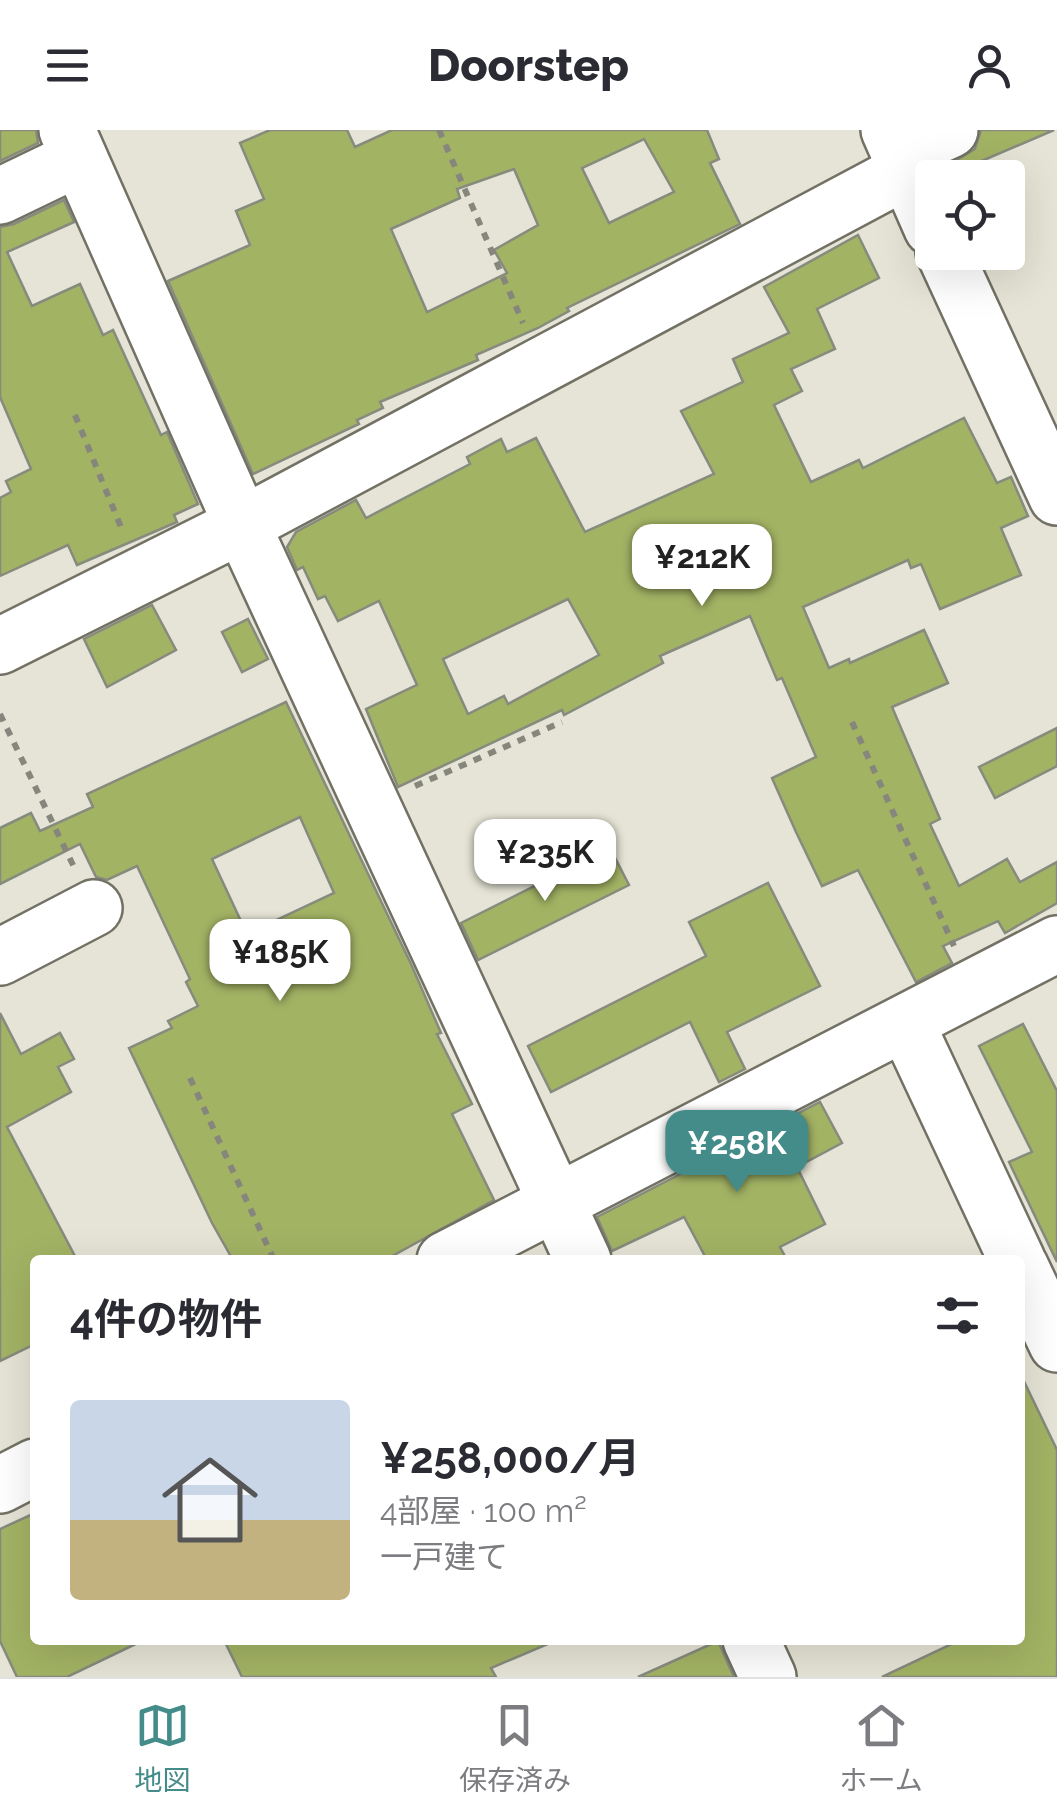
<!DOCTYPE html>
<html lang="ja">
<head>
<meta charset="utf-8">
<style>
  :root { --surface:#fff; --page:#f2f2f3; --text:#2b2b33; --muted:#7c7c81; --line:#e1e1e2; --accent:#448c89 }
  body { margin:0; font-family:Raleway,"Noto Sans JP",sans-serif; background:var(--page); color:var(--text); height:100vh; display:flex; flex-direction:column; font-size:38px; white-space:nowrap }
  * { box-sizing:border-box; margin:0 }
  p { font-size:32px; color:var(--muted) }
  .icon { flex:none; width:55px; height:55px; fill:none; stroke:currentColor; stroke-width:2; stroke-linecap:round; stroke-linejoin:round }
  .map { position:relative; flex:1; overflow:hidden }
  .side { position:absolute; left:30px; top:1125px; width:995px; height:390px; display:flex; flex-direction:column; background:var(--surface); border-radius:10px; box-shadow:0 10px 40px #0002 }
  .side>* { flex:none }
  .fabs { position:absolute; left:915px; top:30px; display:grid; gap:20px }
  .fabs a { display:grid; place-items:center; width:110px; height:110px; border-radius:10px; background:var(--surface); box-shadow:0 10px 40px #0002; font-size:50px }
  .price { position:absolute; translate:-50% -85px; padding:0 22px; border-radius:20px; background:#fff; color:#222; font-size:32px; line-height:65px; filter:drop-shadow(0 2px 5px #0008) }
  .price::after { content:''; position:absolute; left:50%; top:60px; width:30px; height:22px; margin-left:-15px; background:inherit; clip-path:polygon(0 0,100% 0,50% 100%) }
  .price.active { background:var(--accent); color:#fff }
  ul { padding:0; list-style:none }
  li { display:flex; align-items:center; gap:30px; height:250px; padding:0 40px }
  li span { display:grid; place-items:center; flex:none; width:280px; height:200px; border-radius:10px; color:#555 }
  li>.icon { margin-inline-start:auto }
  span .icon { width:120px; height:120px; fill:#fffc; stroke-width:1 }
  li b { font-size:42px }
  h2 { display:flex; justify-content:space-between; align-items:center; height:120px; padding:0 40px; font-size:42px }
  header { display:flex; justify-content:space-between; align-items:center; height:130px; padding:0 40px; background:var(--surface); font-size:45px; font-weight:800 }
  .dock { display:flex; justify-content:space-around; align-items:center; height:140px; border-top:2px solid var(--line); background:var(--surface); font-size:28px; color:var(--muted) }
  .dock a { display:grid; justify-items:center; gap:5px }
  .dock .active { color:var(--accent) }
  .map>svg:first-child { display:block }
  .building { fill:#a3b364; stroke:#878b7e; stroke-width:2.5; fill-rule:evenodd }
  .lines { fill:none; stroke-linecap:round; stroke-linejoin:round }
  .minor-casing { stroke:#727164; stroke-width:60 }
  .path { stroke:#87867c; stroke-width:6; stroke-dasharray:8 8; stroke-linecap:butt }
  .minor { stroke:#fff; stroke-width:55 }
</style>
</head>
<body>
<header><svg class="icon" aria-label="menu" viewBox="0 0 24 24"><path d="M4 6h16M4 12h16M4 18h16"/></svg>Doorstep<svg class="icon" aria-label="person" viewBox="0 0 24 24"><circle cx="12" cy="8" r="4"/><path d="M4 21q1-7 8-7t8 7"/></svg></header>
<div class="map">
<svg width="1057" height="1547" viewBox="0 0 1057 1547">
  <rect width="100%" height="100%" fill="#e5e4d6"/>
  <g class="building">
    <polygon points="0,0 36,0 38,13 0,31"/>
    <path d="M270,0h77l8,17 37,-17h315l12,29 -9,4 30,61 -173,84 2,3 -31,17 -62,27 2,5 -98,42 3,6 -26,12 2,4 -106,50 -85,-193 82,-36 -14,-34 28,-12 -24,-56zM644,9l30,53 -65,31 -27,-55zM514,39l24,56 -44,25 13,23 -80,39 -36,-83 69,-31 -3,-9z"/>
    <polygon points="981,0 1054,0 956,42 952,33 975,19"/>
    <polygon points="64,70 74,92 7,122 32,176 80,154 103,205 113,200 161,305 167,302 198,374 174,385 177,392 77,435 68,415 0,446 0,368 11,362 6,351 31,339 0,267 0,97 14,94"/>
    <path d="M858,105l21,43 -62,31 18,40 -44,20 11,22 -28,14 37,77 48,-22 4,8 101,-50 33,65 14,-6 17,39 -27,12 20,47 -81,34 -19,-45 -10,4 -3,-8 -105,47 26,61 20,-9 1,4 74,-33 24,53 -56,24 48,112 -10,5 29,62 48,-27 13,23 37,-20v41l-52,30 -7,-12 -55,25 9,17 -36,19 -58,-112 -36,16 -26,-54 -24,-54 44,-21 -34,-79 -5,2 -27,-64 -90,40 3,7 -99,52 -2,-5 -164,77 -32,-78 51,-24 -38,-84 -41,20 -13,-25 -7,3 -15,-32 -6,3 -10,-23 9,-15 60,-32 10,18 104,-54 -3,-7 34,-18 6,13 29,-14 49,94 129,-58 -33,-63 62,-29 -10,-23 56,-26 -25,-46zM568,469l31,56 -91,49 -4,-8 -36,18 -25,-55z"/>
    <polygon points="152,475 176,520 107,557 84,509"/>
    <polygon points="248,489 268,529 242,542 222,502"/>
    <path d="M286,572l125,262 30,69 -4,1 35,70 -20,10 42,86 -109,60h-152l-21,-37 -83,-175 43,-20 -4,-7 30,-15 -12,-24 4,-3 -53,-113 -30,14 -11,-3 -16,-33 -80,40v-56l31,-15 9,18 53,-24 -6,-13zM300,687l34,76 -87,41 -35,-75z"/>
    <polygon points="1057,598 1057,636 995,668 979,637"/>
    <polygon points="610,718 629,755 478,830 461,793"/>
    <polygon points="768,753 820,856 727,902 745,939 719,952 690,892 551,962 528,916 706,826 689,792"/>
    <polygon points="0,883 21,924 60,903 74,929 58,937 71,962 7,997 77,1130 35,1130 35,1214 0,1231"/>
    <polygon points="1023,894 1057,961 1057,1132 1009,1032 1032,1022 979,916"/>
    <polygon points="820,972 842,1013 797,1037 825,1094 780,1117 787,1130 707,1130 684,1087 612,1121 597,1087"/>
    <polygon points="1020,1243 1057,1320 1057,1547 882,1547 960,1510 1020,1510"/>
    <polygon points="35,1383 35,1510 144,1510 67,1547 17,1547 0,1511 0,1399"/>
    <polygon points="224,1510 557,1510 491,1538 496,1547 242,1547"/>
    <polygon points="718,1511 734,1547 638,1547"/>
  </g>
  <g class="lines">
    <g class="minor-casing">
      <g id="minor">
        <polyline points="67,0 242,395 583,1130"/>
        <polyline points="889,0 932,98"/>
        <polyline points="899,23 950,0"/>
        <polyline points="0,66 79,28"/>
        <polyline points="944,122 1057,367"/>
        <polyline points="0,516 242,395 906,41"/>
        <polyline points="0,827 94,778"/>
        <polyline points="906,893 1017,1130"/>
        <polyline points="445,1130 1057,814"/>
        <polyline points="1020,1136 1057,1214"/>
        <polyline points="0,1355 35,1337"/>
        <polyline points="751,1510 768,1547"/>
      </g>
    </g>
    <g class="path">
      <polyline points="439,0 523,193"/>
      <polyline points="75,285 123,402"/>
      <polyline points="0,584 74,737"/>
      <polyline points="852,592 954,816"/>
      <polyline points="415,656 562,592"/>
      <polyline points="190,948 274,1130"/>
    </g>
    <use href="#minor" class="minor"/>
  </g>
</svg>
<div class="fabs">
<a><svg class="icon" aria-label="locate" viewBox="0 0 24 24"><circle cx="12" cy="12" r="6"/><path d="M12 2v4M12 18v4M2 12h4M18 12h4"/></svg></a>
</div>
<b class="price" style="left:702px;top:479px">¥212K</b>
<b class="price" style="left:545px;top:774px">¥235K</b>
<b class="price" style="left:280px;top:874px">¥185K</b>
<b class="price active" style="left:737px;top:1065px">¥258K</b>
<section class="side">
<h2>4件の物件<svg class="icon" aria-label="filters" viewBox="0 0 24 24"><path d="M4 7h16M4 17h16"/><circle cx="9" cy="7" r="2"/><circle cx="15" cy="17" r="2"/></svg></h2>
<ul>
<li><span style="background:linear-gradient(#c9d6e8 60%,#c2b280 0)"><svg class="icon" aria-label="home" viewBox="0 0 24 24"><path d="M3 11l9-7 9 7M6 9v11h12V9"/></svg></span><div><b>¥258,000/月</b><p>4部屋 · 100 m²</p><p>一戸建て</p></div></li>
</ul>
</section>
</div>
<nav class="dock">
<a class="active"><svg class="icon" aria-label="map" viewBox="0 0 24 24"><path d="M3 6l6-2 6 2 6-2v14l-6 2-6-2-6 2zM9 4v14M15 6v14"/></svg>地図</a>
<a><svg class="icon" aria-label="saved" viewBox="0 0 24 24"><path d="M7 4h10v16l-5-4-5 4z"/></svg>保存済み</a>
<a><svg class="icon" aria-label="home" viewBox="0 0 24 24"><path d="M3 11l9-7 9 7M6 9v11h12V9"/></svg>ホーム</a>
</nav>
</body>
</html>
